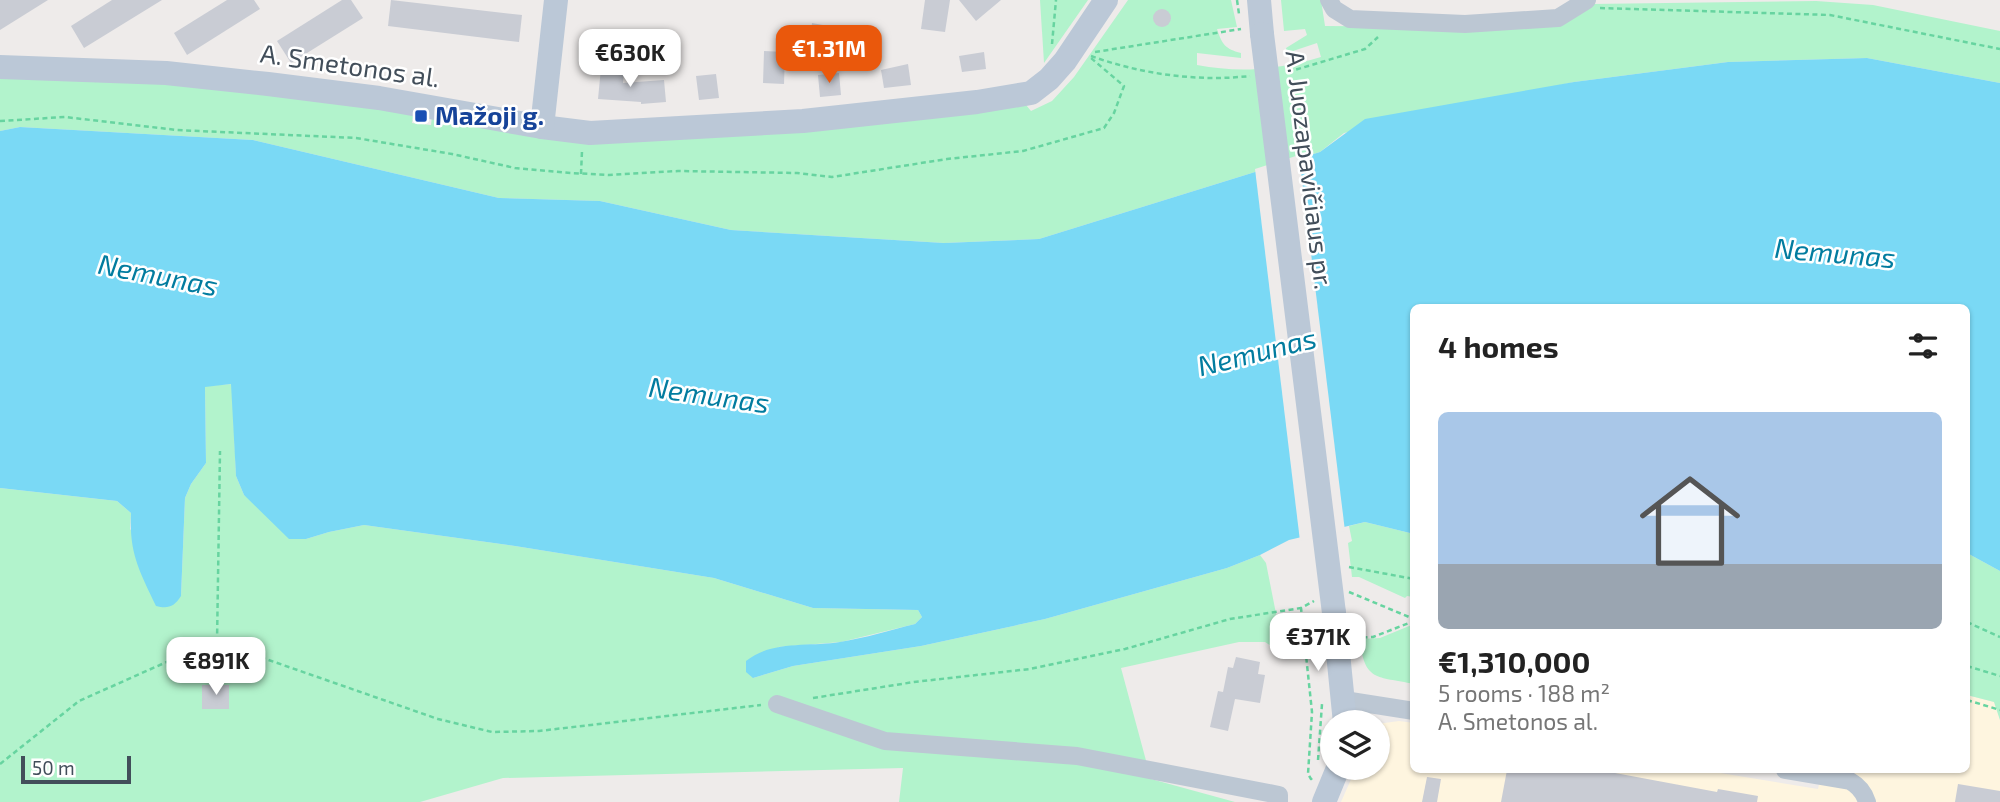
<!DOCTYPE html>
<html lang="en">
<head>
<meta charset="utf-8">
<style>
  :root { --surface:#fff; --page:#f6f6f6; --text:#222; --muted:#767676; --accent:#ea580c }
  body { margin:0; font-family:"Exo 2",sans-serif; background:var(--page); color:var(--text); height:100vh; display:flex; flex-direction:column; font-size:26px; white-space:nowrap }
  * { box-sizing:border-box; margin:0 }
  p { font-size:23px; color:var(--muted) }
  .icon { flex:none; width:38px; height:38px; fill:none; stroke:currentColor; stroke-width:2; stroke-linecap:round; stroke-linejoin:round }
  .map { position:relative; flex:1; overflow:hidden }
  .drawer { position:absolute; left:1410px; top:304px; width:560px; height:469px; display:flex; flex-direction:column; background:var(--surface); border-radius:10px; box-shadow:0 2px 5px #0004 }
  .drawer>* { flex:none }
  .tools { position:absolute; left:1320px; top:710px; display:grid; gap:14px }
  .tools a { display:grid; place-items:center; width:70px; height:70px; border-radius:50%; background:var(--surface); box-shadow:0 2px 5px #0004; font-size:35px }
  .scale { position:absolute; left:21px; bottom:18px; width:110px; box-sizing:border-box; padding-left:7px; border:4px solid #424e5a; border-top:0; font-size:19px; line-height:24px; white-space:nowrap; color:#424e5a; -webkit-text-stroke:5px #fff; paint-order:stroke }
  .price { position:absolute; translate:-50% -60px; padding:0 16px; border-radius:14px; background:#fff; color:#222; font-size:23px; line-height:46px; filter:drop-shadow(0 2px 4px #0008) }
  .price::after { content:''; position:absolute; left:50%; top:42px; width:21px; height:16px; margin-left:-10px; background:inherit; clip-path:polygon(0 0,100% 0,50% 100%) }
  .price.active { background:var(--accent); color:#fff }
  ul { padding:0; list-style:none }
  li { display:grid; align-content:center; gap:14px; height:371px; padding:0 28px }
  li span { display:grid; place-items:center; height:217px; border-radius:10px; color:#555 }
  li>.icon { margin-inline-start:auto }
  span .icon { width:126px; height:126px; fill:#fffc; stroke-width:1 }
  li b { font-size:30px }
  h2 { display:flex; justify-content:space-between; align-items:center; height:84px; padding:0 28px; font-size:30px }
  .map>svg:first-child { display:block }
  .commercial { fill:#fef5df }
  .green { fill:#b2f3cc }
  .water { fill:#7ad9f5 }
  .pier { fill:#eeebea }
  .building { fill:#c9ccd4 }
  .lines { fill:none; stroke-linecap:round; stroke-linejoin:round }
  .path { stroke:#67d4a0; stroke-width:2.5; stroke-dasharray:5 3.5; stroke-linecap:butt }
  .street { stroke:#bcc7d3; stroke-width:18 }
  .secondary { stroke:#bbc8d7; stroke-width:24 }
  .secondary-bridge { stroke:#bbc8d7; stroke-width:24 }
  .transit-dot { fill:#1a4fb4; stroke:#fff; stroke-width:2.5 }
  .labels { text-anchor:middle; stroke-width:5; stroke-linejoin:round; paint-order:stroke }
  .street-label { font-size:26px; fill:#424e5a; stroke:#fff }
  .transit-label { font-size:26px; font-weight:bold; fill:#164399; stroke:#fff; text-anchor:start }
  .water-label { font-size:28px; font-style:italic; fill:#027c9f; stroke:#fff }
</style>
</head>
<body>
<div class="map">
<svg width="2000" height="802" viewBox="0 0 2000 802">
  <rect width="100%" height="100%" fill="#eeebea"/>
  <polygon class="commercial" points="1967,695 1994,702 2000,720 2000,802 1341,802 1356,768 1377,768 1377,724 1399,721 1414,723 1414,770 1702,770 1818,789 1822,770 1967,770"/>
  <g class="green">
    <polygon points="1040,0 1088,0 1044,63"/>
    <path d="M1128,0h103l6,27 -20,2c5,15 8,20 24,24v5l-44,-5v12c43,8 81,5 124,-8l-4,-14 -30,10 -1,-5 21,-13 -2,-6 -21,2 -3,-31h40l4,26 134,1 132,-23 225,-3 57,4 127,26v52l-133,-25 -139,4 -154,20 -230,51 -24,19 -281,87 -95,4 -213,-13 -131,-29 -101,-3 -246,-58 -233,-13 -20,4v-56l166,8 248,29 -2,11 19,2 1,-9 91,17 503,-28 5,6 21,-10 22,-24z"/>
    <polygon points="232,384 236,476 244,495 306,539 329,532 364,525 515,546 714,578 813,608 918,610 922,617 915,624 841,642 779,647 753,678 793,666 921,646 1045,619 1227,568 1260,555 1266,563 1284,654 1265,642 1239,642 1121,668 1151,779 1235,802 899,802 903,768 503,778 420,802 0,802 0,488 117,501 131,513 130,529 181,596 185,498 191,484 206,463 205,386"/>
    <polygon points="1365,522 1414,534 1414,597 1407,596 1405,598 1359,577 1352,577 1348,543 1352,541 1349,526"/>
    <polygon points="1967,553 2000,571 2000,720 1994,702 1967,695"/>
    <path d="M1414,624v60c-37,-8 -50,-2 -54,-45l20,-1z"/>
  </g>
  <path class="water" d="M1867,58l133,25v488l-33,-18v-245h-553v226l-49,-12 -76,18 -29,15 -33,13 -182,51 -124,27 -128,20 -40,12 -7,-6v-11c26,-21 63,-14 94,-19 25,-4 51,-12 75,-18l7,-7 -4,-7 -105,-2 -99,-30 -199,-32 -151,-21 -35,7 -23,7h-17l-45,-44 -8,-19 -5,-92 -26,3 1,76 -15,21 -6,14 -4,98c-7,11 -13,13 -25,10 -17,-36 -27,-53 -25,-93l-14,-12 -117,-13v-357l20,-4 233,13 246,58 101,3 131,29 213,13 95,-4 281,-87 45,-33 209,-37 154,-20z"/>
  <polygon class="pier" points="1299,155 1345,531 1300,541 1255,169"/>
  <g class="building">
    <polygon points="0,0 48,0 0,30"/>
    <polygon points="112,0 162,0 84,48 71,26"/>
    <polygon points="227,0 254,0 260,9 187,55 174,33"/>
    <polygon points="342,0 351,0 363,18 291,63 277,41"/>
    <polygon points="391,0 522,15 519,42 388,26"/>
    <polygon points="925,0 950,0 945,32 921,29"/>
    <polygon points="959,0 1001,0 976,21"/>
    <circle cx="1162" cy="18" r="9"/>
    <polygon points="812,23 828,26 824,55 808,53"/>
    <polygon points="764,51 785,52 784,84 763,83"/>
    <polygon points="984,52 986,69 962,72 959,56"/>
    <polygon points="908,64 911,85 884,88 881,70"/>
    <polygon points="601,68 624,70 623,83 664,80 666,102 641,104 641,102 598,99"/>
    <polygon points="839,73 841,95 820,97 818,75"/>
    <polygon points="716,74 719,98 699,100 696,76"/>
    <polygon points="1236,657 1260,662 1258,674 1265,675 1260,703 1235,699 1228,731 1210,727 1218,691 1223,692 1228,667 1233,668"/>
    <rect x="202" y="685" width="27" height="24"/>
    <polygon points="1507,770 1599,770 1717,792 1718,789 1758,796 1757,802 1501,802"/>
    <polygon points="1427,777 1441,779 1437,802 1422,802"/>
    <polygon points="1958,784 2000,791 2000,802 1955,802"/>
  </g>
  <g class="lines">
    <g class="path">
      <polyline points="1237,0 1239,14"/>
      <polyline points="1600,8 1830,15 2000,49"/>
      <polyline points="1052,44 1056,0"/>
      <polyline points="1095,52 1241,29"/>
      <path d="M1091,56c50,18 106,26 159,20"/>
      <polyline points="1288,72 1365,49 1378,37"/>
      <polyline points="0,121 65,117 177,130 356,138 452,154 515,168 571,173 609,175 678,171 797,173 832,177 947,159 1023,151 1104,128 1114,113 1124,86 1091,58"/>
      <polyline points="581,174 582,151"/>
      <polyline points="1349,567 1414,579"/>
      <polyline points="1349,592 1414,619"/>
      <polyline points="1967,622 2000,637"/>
      <polyline points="1354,638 1373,637 1414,621"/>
      <polyline points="217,642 220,451"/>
      <polyline points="1967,666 2000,676"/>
      <polyline points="813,698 914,682 1030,669 1125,649 1230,619 1301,608"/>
      <polyline points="1967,700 2000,710"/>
      <polyline points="1318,760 1322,704"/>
      <polyline points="0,764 79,701 207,644 217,642 438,719 492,732 539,731 761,705"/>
      <polyline points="1312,778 1311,779 1308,774 1312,712 1301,608 1314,601"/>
    </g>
    <g class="street">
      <polyline points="1329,0 1334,9 1350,19 1465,24 1558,18 1587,0"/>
      <polyline points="1344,700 1414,711"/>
      <polyline points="777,704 885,741 1077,756 1279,795 1279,802"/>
      <path d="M1785,770l65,11c9,5 14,11 17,21"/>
    </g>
    <g class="secondary">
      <polyline points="1259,0 1262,34"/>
      <polyline points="0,67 166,73 268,84 379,98 542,127 590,133 803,121 977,102 1031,93 1049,79 1065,61 1106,0"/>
      <polyline points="542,127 556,0"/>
      <polyline points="1334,613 1345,723"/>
      <polyline points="1324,802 1338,768"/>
    </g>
    <polyline class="secondary-bridge" points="1262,34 1334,613"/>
  </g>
  <rect class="transit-dot" x="414" y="109" width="14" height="14" rx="3.5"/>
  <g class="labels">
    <g class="street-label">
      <text transform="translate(350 66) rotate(8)" y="9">A. Smetonos al.</text>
      <text transform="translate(1309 170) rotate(83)" y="9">A. Juozapavičiaus pr.</text>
    </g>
    <g class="transit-label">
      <text x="435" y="125">Mažoji g.</text>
    </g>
    <g class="water-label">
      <text transform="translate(1835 253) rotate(5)" y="10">Nemunas</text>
      <text transform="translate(158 275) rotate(11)" y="10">Nemunas</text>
      <text transform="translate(1257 352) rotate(-14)" y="10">Nemunas</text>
      <text transform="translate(709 395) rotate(8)" y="10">Nemunas</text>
    </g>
  </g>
</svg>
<div class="tools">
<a><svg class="icon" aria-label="layers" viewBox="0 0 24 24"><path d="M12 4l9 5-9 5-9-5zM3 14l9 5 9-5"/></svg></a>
</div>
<div class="scale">50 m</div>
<b class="price active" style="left:829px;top:85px">€1.31M</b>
<b class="price" style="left:630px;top:89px">€630K</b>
<b class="price" style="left:1318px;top:673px">€371K</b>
<b class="price" style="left:216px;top:697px">€891K</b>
<section class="drawer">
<h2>4 homes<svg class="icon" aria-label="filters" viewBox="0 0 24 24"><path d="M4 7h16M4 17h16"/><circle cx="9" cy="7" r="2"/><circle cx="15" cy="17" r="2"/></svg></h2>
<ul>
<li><span style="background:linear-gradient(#a9c7e8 70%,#9aa5b1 0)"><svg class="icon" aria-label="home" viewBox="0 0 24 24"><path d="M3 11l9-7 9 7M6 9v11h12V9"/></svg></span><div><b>€1,310,000</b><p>5 rooms · 188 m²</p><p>A. Smetonos al.</p></div></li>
</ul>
</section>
</div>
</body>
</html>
